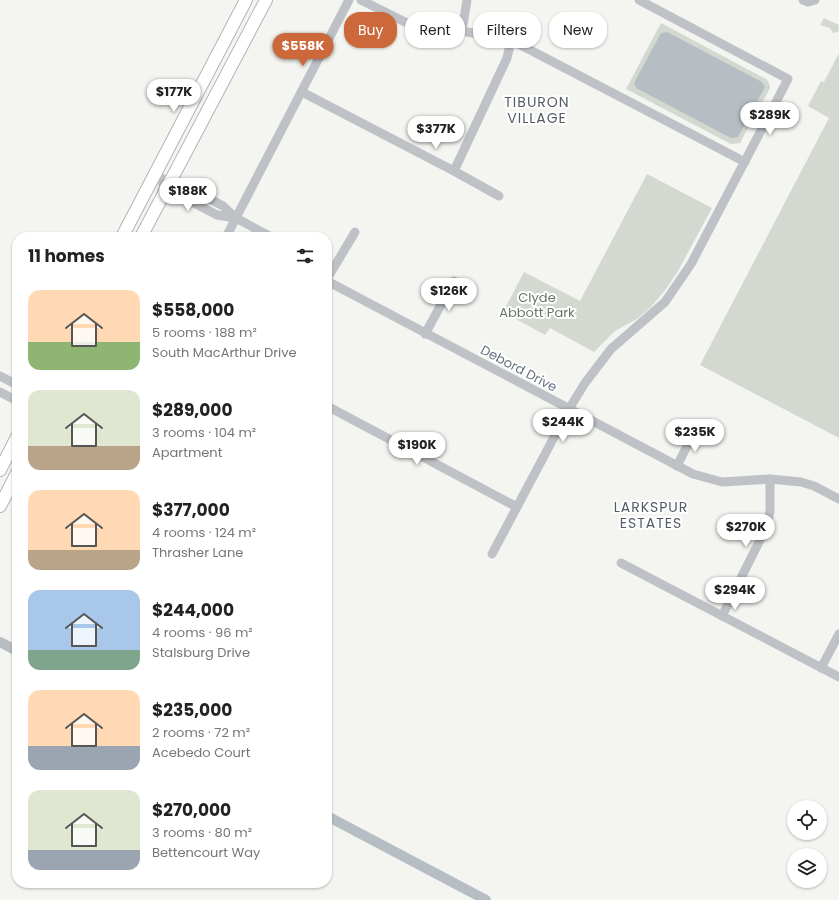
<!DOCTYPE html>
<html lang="en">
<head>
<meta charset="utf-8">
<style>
  :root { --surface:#fff; --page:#f2f2f2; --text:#222; --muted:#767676; --accent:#cc683a }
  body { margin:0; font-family:Poppins,sans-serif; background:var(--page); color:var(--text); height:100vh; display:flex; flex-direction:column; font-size:15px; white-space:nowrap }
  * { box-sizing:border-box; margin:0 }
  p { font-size:13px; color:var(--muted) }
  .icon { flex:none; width:22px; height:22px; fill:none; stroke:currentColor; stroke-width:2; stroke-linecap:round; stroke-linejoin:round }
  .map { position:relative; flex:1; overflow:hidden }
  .drawer { position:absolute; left:12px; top:232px; width:320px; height:656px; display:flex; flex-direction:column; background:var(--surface); border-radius:16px; box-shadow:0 1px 3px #0004 }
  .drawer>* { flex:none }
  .hud { position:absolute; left:344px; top:12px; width:380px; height:36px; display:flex; gap:8px }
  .tools { position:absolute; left:787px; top:800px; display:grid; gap:8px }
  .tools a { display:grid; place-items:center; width:40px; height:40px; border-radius:50%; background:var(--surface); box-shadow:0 1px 3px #0004; font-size:20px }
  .price { position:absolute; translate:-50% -34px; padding:0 9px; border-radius:14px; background:#fff; color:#222; font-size:13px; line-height:26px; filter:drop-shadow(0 1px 2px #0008) }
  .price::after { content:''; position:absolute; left:50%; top:24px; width:12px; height:9px; margin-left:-6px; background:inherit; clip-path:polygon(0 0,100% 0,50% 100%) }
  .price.current { background:var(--accent); color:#fff }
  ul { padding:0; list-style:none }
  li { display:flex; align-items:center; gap:12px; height:100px; padding:0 16px }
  li span { display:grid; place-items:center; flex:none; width:112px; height:80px; border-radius:12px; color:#555 }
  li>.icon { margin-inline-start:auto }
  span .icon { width:48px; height:48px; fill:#fffc; stroke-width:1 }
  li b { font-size:17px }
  h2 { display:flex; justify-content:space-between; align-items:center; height:48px; padding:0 16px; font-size:17px }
  .pill { padding:0 14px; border-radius:16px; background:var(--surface); box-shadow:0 1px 3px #0004; font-size:14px; line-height:36px }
  .pill.current { background:var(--accent); color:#fff }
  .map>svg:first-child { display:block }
  .green { fill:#d3d9d1 }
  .water { fill:#b6bec3 }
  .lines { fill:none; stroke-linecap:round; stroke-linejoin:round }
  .canal { stroke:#b6bec3; stroke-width:10 }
  .major-casing { stroke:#b2b5b9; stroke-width:14 }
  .minor { stroke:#bec1c5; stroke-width:9 }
  .major { stroke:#fff; stroke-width:12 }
  .labels { text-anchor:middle; stroke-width:4; stroke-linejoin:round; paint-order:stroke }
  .park-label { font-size:13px; fill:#677765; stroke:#fff }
  .street-label { font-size:13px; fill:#67727f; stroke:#fff }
  .neighbourhood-label { font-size:14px; letter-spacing:1px; fill:#545c65; stroke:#fff }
</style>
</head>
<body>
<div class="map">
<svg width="839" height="900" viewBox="0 0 839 900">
  <rect width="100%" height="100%" fill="#f4f4f1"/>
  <g class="green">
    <polygon points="824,18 839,25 838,32 833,33 830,28 820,25"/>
    <polygon points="661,23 766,79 769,83 770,88 740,143 731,144 626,89"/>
    <polygon points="839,53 839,438 700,365 829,118 808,106 821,81 824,82"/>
    <polygon points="647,174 712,208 678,271 666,289 651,307 637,319 615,331 594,352 550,328 545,335 503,312 524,272 580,301"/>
  </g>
  <polygon class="water" points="667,32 762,82 765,87 738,137 731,138 636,88 634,83 661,33"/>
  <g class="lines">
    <g class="canal">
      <polyline points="0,642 17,651"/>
      <polyline points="327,816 486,900"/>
    </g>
    <g class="major-casing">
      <g id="major">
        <polyline points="122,237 246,0"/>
        <polyline points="141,237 266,0"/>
        <polyline points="0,470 17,437"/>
        <polyline points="0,506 17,473"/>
      </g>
    </g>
    <g class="minor">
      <polyline points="361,0 405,22 436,31 462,31 467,0"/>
      <polyline points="803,0 808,2 815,0"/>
      <polyline points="462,31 511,40 745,162"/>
      <polyline points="302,92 454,171 507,58 511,40"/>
      <polyline points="454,171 499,196"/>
      <polyline points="154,176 182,184 223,206 236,218 271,237"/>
      <polyline points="163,184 177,194 217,215 236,218"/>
      <polyline points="226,237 349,0"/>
      <polyline points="327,279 355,232"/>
      <polyline points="327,281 693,474 722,482 770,479 801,482 814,486 839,499"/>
      <polyline points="425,334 454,281"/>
      <polyline points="0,376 17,385"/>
      <polyline points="0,392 17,401"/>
      <polyline points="327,406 517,507"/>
      <polyline points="677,466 695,430"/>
      <polyline points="492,554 569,409 585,383 611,349 665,302 691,264 788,79 639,0"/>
      <polyline points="621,563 839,677"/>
      <polyline points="722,616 766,528 770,512 770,479"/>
      <polyline points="821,668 839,634"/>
    </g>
    <use href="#major" class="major"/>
  </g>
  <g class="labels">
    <g class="park-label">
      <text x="537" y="302">Clyde<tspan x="537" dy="15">Abbott Park</tspan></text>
    </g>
    <g class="street-label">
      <text transform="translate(519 368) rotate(28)" y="5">Debord Drive</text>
    </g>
    <g class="neighbourhood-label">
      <text x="537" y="107">TIBURON<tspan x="537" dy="16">VILLAGE</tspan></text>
      <text x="651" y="512">LARKSPUR<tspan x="651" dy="16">ESTATES</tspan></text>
    </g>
  </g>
</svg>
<div class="tools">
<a><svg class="icon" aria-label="locate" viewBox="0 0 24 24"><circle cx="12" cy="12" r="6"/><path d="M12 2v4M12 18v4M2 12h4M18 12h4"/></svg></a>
<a><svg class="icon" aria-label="layers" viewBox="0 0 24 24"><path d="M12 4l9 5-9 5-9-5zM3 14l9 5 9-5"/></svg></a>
</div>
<b class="price current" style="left:303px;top:67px">$558K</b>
<b class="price" style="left:174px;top:113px">$177K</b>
<b class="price" style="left:770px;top:136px">$289K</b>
<b class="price" style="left:436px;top:150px">$377K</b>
<b class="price" style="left:188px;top:212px">$188K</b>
<b class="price" style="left:449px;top:312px">$126K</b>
<b class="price" style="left:563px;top:443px">$244K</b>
<b class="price" style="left:695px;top:453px">$235K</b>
<b class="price" style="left:417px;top:466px">$190K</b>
<b class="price" style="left:746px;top:548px">$270K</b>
<b class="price" style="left:735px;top:611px">$294K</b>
<div class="hud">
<a class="pill current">Buy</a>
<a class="pill">Rent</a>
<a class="pill">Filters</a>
<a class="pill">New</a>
</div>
<section class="drawer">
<h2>11 homes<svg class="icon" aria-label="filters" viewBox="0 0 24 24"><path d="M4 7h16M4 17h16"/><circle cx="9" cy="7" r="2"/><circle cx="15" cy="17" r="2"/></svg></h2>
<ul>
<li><span style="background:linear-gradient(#ffd9b3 65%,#8fb573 0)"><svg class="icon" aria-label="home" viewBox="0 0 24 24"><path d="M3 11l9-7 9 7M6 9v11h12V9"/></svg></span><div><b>$558,000</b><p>5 rooms · 188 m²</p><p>South MacArthur Drive</p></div></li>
<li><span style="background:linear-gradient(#dfe7d0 70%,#b9a48a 0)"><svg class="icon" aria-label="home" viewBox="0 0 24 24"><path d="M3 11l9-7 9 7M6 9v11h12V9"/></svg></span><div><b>$289,000</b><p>3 rooms · 104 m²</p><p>Apartment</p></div></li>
<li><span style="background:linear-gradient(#ffd9b3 75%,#b9a48a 0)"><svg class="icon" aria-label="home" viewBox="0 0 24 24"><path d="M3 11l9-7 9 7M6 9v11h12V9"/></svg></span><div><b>$377,000</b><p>4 rooms · 124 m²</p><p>Thrasher Lane</p></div></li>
<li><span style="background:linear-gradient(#a9c7e8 75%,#7fa58c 0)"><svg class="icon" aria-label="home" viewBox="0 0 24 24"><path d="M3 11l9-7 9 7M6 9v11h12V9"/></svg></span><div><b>$244,000</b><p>4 rooms · 96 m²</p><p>Stalsburg Drive</p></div></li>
<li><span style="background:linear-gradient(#ffd9b3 70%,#9aa5b1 0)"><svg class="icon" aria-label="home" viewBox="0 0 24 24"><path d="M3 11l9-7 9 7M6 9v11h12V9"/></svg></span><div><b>$235,000</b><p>2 rooms · 72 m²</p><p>Acebedo Court</p></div></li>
<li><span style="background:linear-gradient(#dfe7d0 75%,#9aa5b1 0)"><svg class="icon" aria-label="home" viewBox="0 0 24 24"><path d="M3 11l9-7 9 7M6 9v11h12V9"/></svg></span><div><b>$270,000</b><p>3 rooms · 80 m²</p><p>Bettencourt Way</p></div></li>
</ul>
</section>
</div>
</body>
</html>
